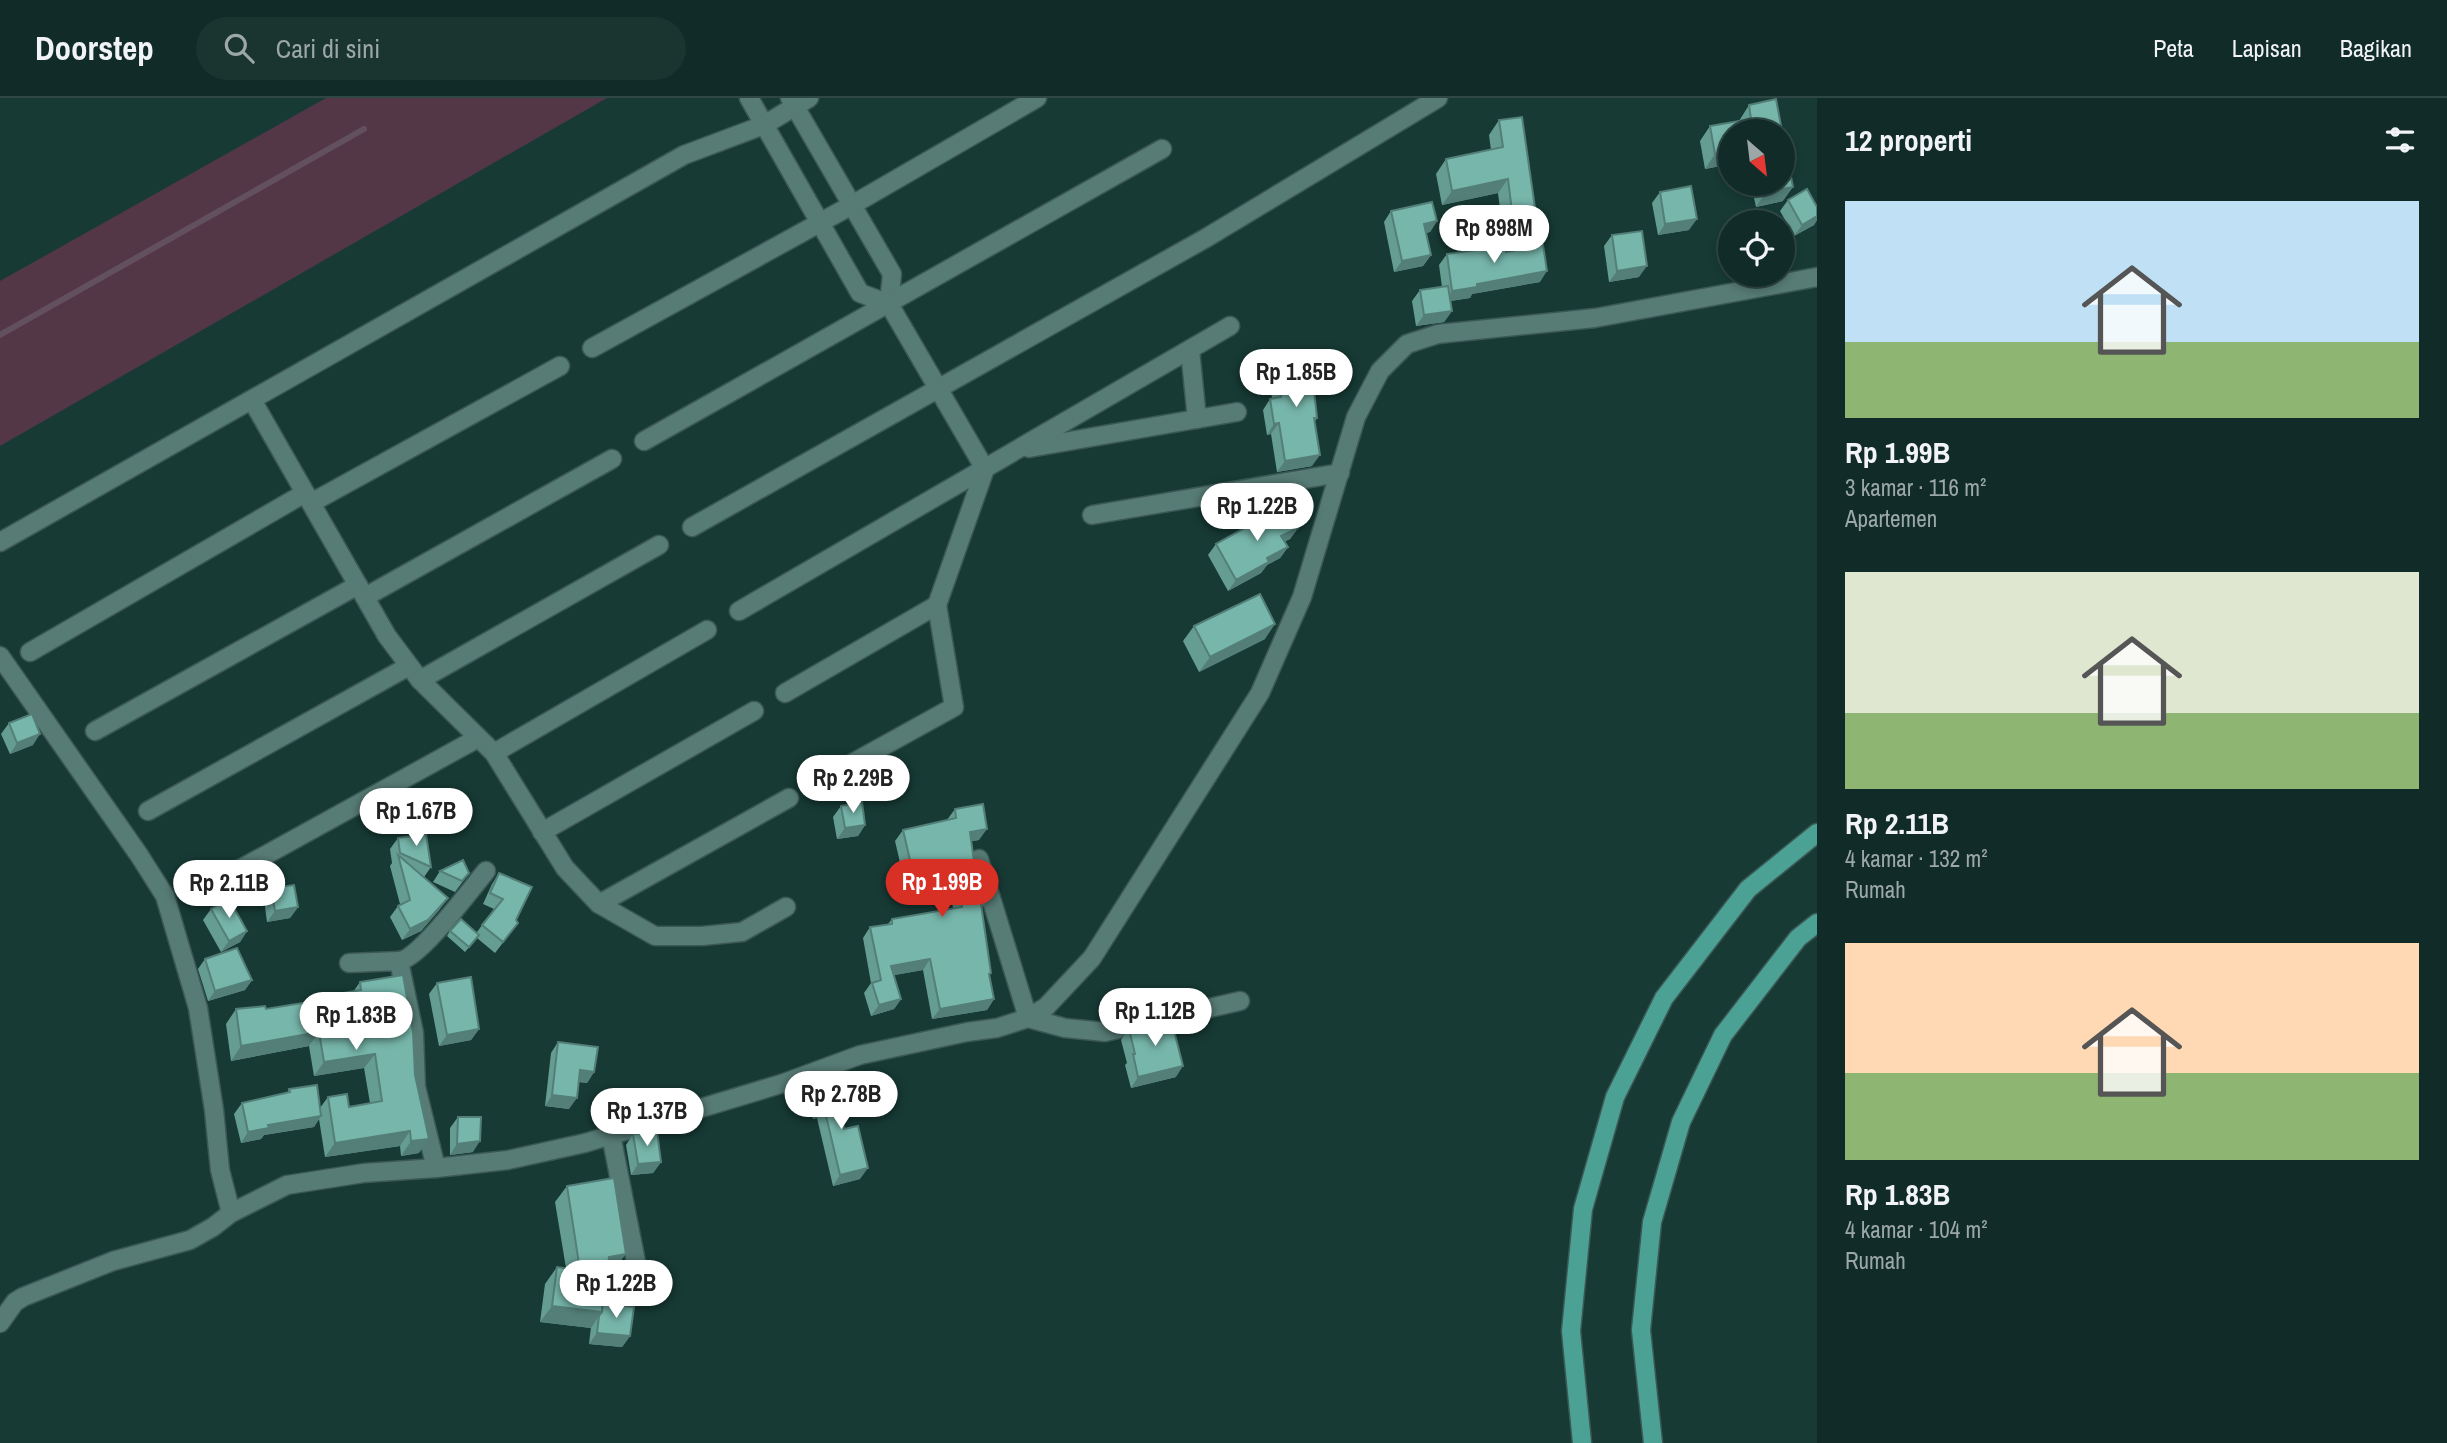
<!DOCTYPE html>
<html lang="id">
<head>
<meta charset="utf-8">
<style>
  :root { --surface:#112c28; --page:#1a3430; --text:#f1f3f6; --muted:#9ca7a8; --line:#304845; --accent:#d93025 }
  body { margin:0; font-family:"Archivo Narrow",sans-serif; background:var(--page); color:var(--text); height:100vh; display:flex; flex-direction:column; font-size:26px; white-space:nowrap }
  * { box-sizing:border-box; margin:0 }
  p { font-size:23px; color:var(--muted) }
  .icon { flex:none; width:38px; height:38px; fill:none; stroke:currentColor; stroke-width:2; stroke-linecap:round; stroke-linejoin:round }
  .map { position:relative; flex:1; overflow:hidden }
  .side { display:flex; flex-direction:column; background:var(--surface); width:630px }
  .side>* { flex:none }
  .needle { width:46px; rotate:152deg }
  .fabs { position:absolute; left:1718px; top:21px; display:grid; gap:14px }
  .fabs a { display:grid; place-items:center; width:77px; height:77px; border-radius:50%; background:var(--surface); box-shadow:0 4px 10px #0003,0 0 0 2px var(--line); font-size:35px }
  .price { position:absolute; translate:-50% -60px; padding:0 16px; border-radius:24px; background:#fff; color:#222; font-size:23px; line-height:46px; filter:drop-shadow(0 2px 4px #0008) }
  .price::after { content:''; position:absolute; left:50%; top:42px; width:21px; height:16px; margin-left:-10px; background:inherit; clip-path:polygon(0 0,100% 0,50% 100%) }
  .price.on { background:var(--accent); color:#fff }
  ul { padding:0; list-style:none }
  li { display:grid; align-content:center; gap:14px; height:371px; padding:0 28px }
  li span { display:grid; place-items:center; height:217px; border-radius:0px; color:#555 }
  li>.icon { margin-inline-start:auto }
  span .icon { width:126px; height:126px; fill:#fffc; stroke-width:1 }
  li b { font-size:30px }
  h2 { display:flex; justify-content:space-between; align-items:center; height:84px; padding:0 28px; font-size:30px }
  header { display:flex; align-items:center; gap:42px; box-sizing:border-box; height:98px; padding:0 35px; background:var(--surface); border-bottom:2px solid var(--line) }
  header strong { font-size:33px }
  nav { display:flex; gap:38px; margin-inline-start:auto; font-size:24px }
  .search { width:490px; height:63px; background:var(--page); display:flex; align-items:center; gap:18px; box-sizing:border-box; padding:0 24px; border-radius:38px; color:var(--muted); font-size:26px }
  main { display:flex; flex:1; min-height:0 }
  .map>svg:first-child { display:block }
  .green { fill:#533747 }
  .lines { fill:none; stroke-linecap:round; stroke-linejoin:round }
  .stream { stroke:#63505f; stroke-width:6 }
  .minor-casing { stroke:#3b5854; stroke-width:21 }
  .major-casing { stroke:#3b5854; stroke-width:21 }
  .minor { stroke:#577b75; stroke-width:18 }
  .major { stroke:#4ca195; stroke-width:18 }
  .wall { fill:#669d93 }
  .shaded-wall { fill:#537f78 }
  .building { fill:#77b6ab; stroke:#537f78; stroke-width:2 }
</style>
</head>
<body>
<header>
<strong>Doorstep</strong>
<div class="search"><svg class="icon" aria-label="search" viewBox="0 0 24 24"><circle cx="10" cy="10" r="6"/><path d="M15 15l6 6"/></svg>Cari di sini</div>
<nav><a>Peta</a><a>Lapisan</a><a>Bagikan</a></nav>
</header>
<main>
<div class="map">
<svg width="1817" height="1345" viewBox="0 0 1817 1345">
  <rect width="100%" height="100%" fill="#173a35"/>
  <polygon class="green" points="326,0 607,0 0,348 0,183"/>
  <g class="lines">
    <polyline class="stream" points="0,237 364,31"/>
    <g class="minor-casing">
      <g id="minor">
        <polyline points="749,0 860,195 889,206"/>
        <polyline points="790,0 892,176 889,206 985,371 937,507 954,609 831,677"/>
        <polyline points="592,250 852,107 1037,0"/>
        <polyline points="1190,252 1197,321"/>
        <polyline points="252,302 387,538 420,582 494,655 565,770 599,806 655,838 702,838 742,834 786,809"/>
        <polyline points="644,343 1162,51"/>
        <polyline points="1029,350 1237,314"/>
        <polyline points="311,405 560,268"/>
        <polyline points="1092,417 1340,375"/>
        <polyline points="692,429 1206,140 1438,0"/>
        <polyline points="0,444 684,57 764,27 809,0"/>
        <polyline points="365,499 612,361"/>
        <polyline points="739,513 1230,228"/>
        <polyline points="30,554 305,395"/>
        <polyline points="0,558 139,757 165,798 198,910 214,1012 220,1072 231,1115"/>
        <polyline points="420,582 659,447"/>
        <polyline points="785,595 937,507"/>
        <polyline points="95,633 358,487"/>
        <polyline points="494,655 707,532"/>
        <polyline points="148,713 409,568"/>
        <polyline points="542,734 754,613"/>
        <polyline points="979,761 1028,920 1065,930 1105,934 1240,903"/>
        <polyline points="204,791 478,640"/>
        <polyline points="599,806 789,700"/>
        <path d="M399,863c20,-2 72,-72 87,-90"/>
        <polyline points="349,865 399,863 414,935 416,989 436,1070"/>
        <polyline points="611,1037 638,1174"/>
        <polyline points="0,1225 15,1204 23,1199 113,1163 190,1142 213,1129 231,1115 287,1087 364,1075 436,1070 508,1062 585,1045 784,985 860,957 967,934 997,930 1028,920 1046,909 1092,860 1260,595 1302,499 1356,319 1380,273 1407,246 1438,236 1595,220 1817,179"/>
      </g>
    </g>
    <g class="major-casing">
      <g id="major">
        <polyline points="1582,1345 1571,1233 1583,1111 1615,999 1664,900 1748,791 1817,735"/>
        <polyline points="1653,1345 1641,1232 1652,1124 1681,1024 1723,937 1798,840 1817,825"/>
      </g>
    </g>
    <use href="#minor" class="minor"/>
    <use href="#major" class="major"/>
  </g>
  <g class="wall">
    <polygon points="1749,7 1782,33 1731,33 1731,66 1705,71 1700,43 1710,28 1739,23"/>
    <polygon points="1499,22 1525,124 1502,127 1498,95 1442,107 1436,76 1446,61 1491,52 1489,37"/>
    <polygon points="1751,86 1783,86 1783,103 1756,109"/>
    <polygon points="1660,94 1689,132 1658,137 1652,105"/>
    <polygon points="1788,102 1817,109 1817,122 1814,127 1794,138 1780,113"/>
    <polygon points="1391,113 1437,123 1430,134 1426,135 1431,157 1423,168 1394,174 1384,124"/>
    <polygon points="1612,137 1639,179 1609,184 1604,148"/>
    <polygon points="1506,154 1540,184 1472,196 1470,200 1450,203 1452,213 1444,224 1416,228 1412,203 1420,192 1442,189 1439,167 1447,156"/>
    <polygon points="1277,262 1317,320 1315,323 1312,368 1277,374 1271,336 1267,337 1263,312 1270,301 1272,301 1269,273"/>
    <polygon points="1298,430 1290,441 1285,443 1288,449 1280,460 1267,467 1261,475 1228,493 1208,457 1216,446"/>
    <polygon points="1194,528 1265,541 1199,574 1183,543"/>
    <polygon points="9,625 33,647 10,656 1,636"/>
    <polygon points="841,708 865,727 858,738 837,741 833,719"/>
    <polygon points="955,711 979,742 971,743 975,771 985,805 981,811 991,875 989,878 994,901 987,912 932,921 923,872 894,877 901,901 894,911 871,918 864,895 871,885 863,840 870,829 888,826 892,821 953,810 948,782 942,783 941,777 905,786 895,743 903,732 947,722"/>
    <polygon points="398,740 431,769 424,779 440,811 421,833 402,842 390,819 398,808 400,806 390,768 392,765 390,751"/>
    <polygon points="440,773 469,775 455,794 433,784"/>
    <polygon points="499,775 516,822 518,825 495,855 477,840 465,854 447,838 450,833 477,834 494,811 483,806 492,786"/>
    <polygon points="271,790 298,809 290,820 267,824 264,801"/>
    <polygon points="211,811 247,833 240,844 221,854 203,822"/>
    <polygon points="205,861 252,882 245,892 208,903 198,871"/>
    <polygon points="360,884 419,1055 401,1058 400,1048 325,1059 319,1021 314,1029 264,1037 261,1041 241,1045 234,1016 242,1005 287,995 289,991 320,1010 328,999 349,1009 370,1005 364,970 314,978 309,948 231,963 226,926 236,911 266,911 312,904 314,900 353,894"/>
    <polygon points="437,885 479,931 471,942 439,948 429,896"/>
    <polygon points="1129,931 1176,979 1131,990 1125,967 1127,965 1121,942"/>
    <polygon points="558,944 594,974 587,985 579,984 569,1011 545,1008 551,955"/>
    <polygon points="815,983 844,1031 860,1081 833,1088 817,1020 813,1021 808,994"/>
    <polygon points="458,1019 473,1054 450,1057 450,1030"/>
    <polygon points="633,1036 661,1064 653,1075 631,1077 626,1047"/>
    <polygon points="567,1088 614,1172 607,1173 603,1205 630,1238 622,1249 589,1246 591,1229 591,1230 540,1224 545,1186 557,1169 566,1170 555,1104"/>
  </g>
  <g class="shaded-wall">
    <polygon points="1731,53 1731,66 1705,71 1715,56"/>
    <polygon points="1508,81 1498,95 1442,107 1452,93"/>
    <polygon points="1793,89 1783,103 1756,109 1766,94"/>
    <polygon points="1535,110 1525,124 1502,127 1512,113"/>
    <polygon points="1817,118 1817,122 1814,127 1794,138 1802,127"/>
    <polygon points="1697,121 1689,132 1658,137 1665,126"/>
    <polygon points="1437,123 1430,134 1417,137 1424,126"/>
    <polygon points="1431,157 1423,168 1394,174 1402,163"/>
    <polygon points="1647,168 1639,179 1609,184 1617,173"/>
    <polygon points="1547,173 1540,184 1472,196 1470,200 1444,204 1452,193 1477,186"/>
    <polygon points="1452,213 1444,224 1416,228 1424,217"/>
    <polygon points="1279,325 1271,336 1267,337 1274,326"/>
    <polygon points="1320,357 1312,368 1277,374 1285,363"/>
    <polygon points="1298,430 1290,441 1274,449 1281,438"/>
    <polygon points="1288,449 1280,460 1267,467 1261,475 1228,493 1236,482 1267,460"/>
    <polygon points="1275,526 1265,541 1199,574 1210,559"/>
    <polygon points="40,636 33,647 10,656 17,645"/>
    <polygon points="865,727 858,738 837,741 845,730"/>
    <polygon points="987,731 979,742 962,745 970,734"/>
    <polygon points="948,767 941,777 905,786 913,775"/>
    <polygon points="956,771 948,782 942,783 949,772"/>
    <polygon points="448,800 440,811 421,833 402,842 410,831"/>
    <polygon points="298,809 290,820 267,824 275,813"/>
    <polygon points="247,833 240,844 221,854 229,843"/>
    <polygon points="930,861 923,872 884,879 891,868"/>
    <polygon points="252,882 245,892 208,903 215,893"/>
    <polygon points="901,901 894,911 871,918 879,907"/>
    <polygon points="994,901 987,912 932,921 940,911"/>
    <polygon points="479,931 471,942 439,948 447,937"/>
    <polygon points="319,934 309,948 231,963 241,948"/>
    <polygon points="375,956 364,970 314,978 324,964"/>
    <polygon points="1183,968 1176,979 1131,990 1138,979"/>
    <polygon points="580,972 594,974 587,985 572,983"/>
    <polygon points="552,997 577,1000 569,1011 545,1008"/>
    <polygon points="824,1009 817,1020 813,1021 821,1010"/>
    <polygon points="321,1018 314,1029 264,1037 261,1041 241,1045 248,1034 268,1027"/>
    <polygon points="410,1033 400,1048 325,1059 335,1045"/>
    <polygon points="429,1041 419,1055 401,1058 411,1043"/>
    <polygon points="480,1043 473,1054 450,1057 457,1046"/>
    <polygon points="661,1064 653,1075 631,1077 638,1066"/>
    <polygon points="868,1070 860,1081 833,1088 840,1077"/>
    <polygon points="626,1156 614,1172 597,1175 609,1159"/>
    <polygon points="552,1208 602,1214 591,1230 540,1224"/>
    <polygon points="597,1235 630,1238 622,1249 589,1246"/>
  </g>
  <g class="building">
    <polygon points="1776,1 1782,33 1731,33 1731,53 1715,56 1710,28 1751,21 1749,7"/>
    <polygon points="1522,19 1535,110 1512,113 1508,81 1452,93 1446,61 1503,49 1499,22"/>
    <polygon points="1783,37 1793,89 1766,94 1764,86 1783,86"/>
    <polygon points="1691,88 1697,121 1665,126 1660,94"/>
    <polygon points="1807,91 1817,109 1817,118 1802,127 1788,102"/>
    <polygon points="1432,104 1437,123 1424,126 1431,157 1402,163 1391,113"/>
    <polygon points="1642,133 1647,168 1617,173 1612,137"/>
    <polygon points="1543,147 1547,173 1477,186 1477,189 1452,193 1447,156 1505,148 1506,154"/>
    <polygon points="1448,188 1452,213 1424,217 1420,192"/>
    <polygon points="1310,257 1317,320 1314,320 1320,357 1285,363 1279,325 1274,326 1270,301 1281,299 1277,262"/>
    <polygon points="1286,407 1298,430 1281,438 1288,449 1267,460 1269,464 1236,482 1216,446"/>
    <polygon points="1260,496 1275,526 1210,559 1194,528"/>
    <polygon points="32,616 40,636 17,645 9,625"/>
    <polygon points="862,704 865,727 845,730 841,708"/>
    <polygon points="983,706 987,731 970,734 975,771 979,771 985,805 981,806 991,875 989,876 994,901 940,911 930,861 891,868 901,901 879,907 872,885 881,882 870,829 892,826 892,821 962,809 956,771 949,772 948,767 913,775 903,732 956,720 955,711"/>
    <polygon points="426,736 431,769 400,755 398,740"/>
    <polygon points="398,757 448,800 428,822 410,831 398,808 410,802"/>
    <polygon points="463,762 469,775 462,783 440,773"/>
    <polygon points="499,775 532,789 516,822 518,825 503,844 482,827 503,801 490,795"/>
    <polygon points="294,787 298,809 275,813 271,790"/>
    <polygon points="229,801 247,833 229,843 211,811"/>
    <polygon points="461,821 479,837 469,849 450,833"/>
    <polygon points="237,850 252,882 215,893 205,861"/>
    <polygon points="403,877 413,934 415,977 429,1041 411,1043 410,1033 335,1045 328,999 347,996 349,1009 382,1003 375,956 324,964 319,934 241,948 236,911 265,908 266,911 315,903 314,900 361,892 360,884"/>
    <polygon points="471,879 479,931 447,937 437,885"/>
    <polygon points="1171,921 1183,968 1138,979 1133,956 1135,956 1129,931"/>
    <polygon points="558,944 598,949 594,974 580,972 577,1000 552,997"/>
    <polygon points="834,979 844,1031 858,1028 868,1070 840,1077 824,1009 821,1010 815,983"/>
    <polygon points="317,987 321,1018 268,1027 269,1030 248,1034 242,1005 290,994 289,991"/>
    <polygon points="458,1019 481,1019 480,1043 457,1046"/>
    <polygon points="657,1033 661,1064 638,1066 633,1036"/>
    <polygon points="614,1080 626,1156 609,1159 602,1214 552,1208 557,1169 580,1172 567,1088"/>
    <polygon points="603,1205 634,1209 630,1238 597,1235 599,1218 602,1214"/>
  </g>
</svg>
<div class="fabs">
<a><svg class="needle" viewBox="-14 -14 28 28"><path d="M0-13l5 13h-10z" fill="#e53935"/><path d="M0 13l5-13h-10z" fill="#9ca7a8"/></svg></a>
<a><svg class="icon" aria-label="locate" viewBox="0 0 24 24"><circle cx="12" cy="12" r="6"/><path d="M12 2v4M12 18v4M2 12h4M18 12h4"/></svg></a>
</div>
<b class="price" style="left:1494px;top:167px">Rp 898M</b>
<b class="price" style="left:1296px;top:311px">Rp 1.85B</b>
<b class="price" style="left:1257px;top:445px">Rp 1.22B</b>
<b class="price" style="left:853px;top:717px">Rp 2.29B</b>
<b class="price" style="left:416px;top:750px">Rp 1.67B</b>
<b class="price on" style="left:942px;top:821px">Rp 1.99B</b>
<b class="price" style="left:229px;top:822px">Rp 2.11B</b>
<b class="price" style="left:1155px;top:950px">Rp 1.12B</b>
<b class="price" style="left:356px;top:954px">Rp 1.83B</b>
<b class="price" style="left:841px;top:1033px">Rp 2.78B</b>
<b class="price" style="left:647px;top:1050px">Rp 1.37B</b>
<b class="price" style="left:616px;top:1222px">Rp 1.22B</b>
</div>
<section class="side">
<h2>12 properti<svg class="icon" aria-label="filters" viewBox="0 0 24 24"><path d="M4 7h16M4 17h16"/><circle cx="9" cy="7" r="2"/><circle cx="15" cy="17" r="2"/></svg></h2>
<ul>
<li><span style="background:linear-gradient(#bfe0f5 65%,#8fb573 0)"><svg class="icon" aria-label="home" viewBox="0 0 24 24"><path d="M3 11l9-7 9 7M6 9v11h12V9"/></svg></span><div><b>Rp 1.99B</b><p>3 kamar · 116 m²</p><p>Apartemen</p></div></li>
<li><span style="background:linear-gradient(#dfe7d0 65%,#8fb573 0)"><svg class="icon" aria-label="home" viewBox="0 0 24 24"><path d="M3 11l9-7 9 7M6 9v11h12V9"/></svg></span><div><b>Rp 2.11B</b><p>4 kamar · 132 m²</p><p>Rumah</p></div></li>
<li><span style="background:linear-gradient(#ffd9b3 60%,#8fb573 0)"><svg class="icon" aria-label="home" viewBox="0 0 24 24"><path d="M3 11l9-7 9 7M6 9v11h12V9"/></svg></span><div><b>Rp 1.83B</b><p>4 kamar · 104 m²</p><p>Rumah</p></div></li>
</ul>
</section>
</main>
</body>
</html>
